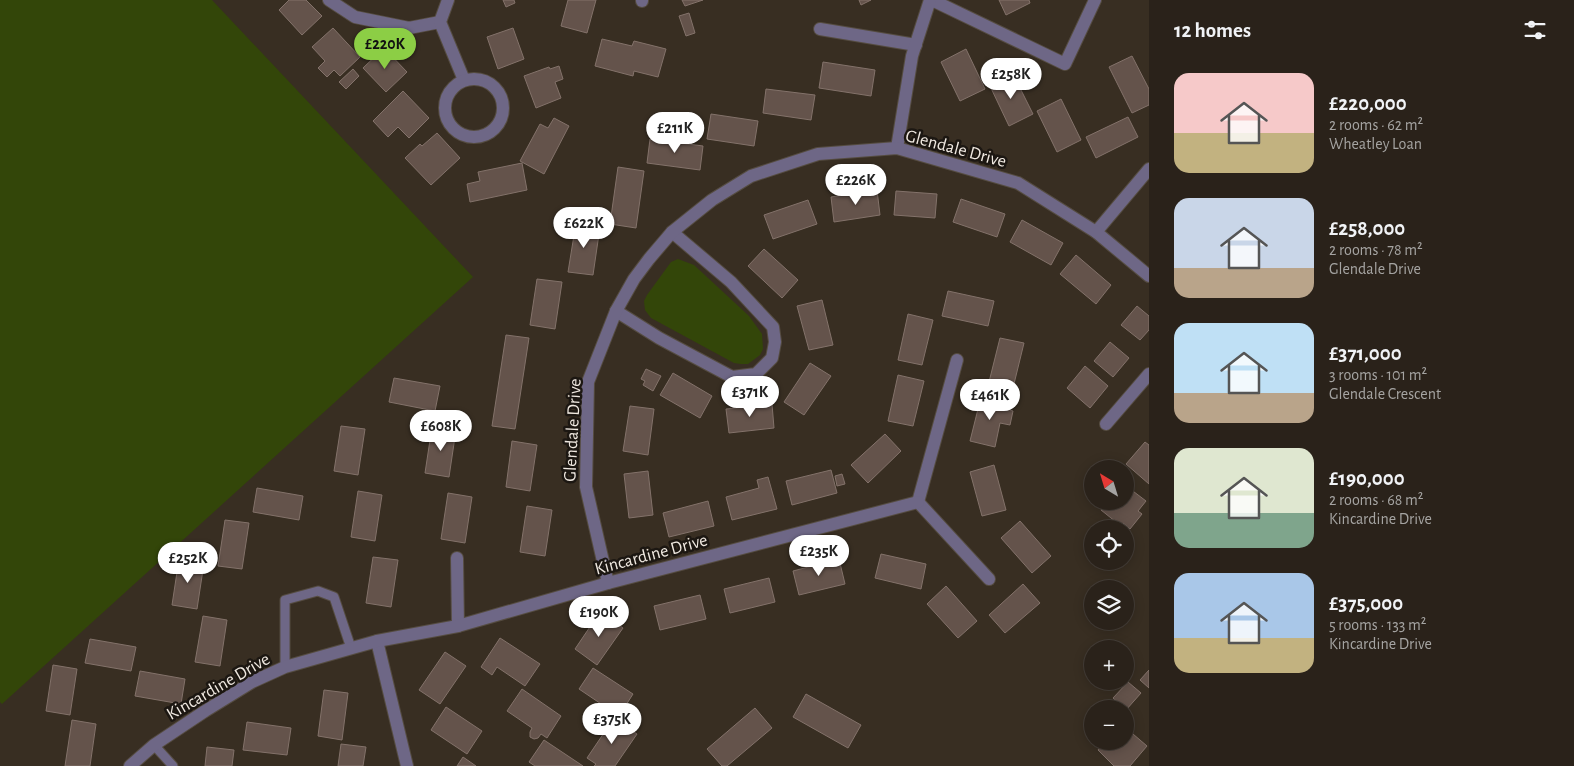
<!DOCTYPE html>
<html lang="en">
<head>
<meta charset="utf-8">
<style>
  :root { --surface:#2a221a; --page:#362f27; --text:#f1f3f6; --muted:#a5a4a2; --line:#463f39; --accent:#8cce45 }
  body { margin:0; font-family:"Alegreya Sans",sans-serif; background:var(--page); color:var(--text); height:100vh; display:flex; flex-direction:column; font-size:19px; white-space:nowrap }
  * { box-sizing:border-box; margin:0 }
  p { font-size:16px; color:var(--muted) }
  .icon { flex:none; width:28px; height:28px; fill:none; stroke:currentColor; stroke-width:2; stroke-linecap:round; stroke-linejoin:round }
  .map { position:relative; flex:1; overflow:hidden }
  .panel { display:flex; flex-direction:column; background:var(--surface); width:425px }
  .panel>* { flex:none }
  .needle { width:32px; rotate:322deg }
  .tools { position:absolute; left:1084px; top:460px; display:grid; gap:10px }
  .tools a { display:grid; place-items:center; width:50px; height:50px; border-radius:50%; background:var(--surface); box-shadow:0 2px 12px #0003,0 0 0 1px var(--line); font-size:25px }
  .price { position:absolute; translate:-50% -42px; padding:0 11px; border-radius:18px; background:#fff; color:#222; font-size:16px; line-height:32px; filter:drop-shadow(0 1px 2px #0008) }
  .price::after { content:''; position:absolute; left:50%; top:30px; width:15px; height:11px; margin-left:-8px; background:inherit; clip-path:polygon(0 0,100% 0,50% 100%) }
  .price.active { background:var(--accent); color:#111 }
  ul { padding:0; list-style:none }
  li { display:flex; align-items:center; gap:15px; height:125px; padding:0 25px }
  li span { display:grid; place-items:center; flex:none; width:140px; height:100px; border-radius:15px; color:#555 }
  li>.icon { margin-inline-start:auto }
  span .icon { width:60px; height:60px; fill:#fffc; stroke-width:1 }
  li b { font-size:21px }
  h2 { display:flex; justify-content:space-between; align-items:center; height:60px; padding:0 25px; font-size:21px }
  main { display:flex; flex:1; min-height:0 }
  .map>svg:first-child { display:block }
  .green { fill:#334609 }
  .building { fill:#64534b; stroke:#83726a }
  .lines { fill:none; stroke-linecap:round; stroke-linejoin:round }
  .lane-casing { stroke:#554c41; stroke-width:11 }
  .street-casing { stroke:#554c41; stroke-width:14 }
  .lane { stroke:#6e6786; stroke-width:9 }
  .street { stroke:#6e6786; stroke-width:12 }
  .labels { text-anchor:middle; stroke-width:5; stroke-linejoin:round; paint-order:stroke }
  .street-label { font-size:18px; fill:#f0e9e1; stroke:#1c1712 }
</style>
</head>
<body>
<main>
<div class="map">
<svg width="1149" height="766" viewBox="0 0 1149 766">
  <rect width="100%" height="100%" fill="#382e22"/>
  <g class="green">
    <polygon points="0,0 212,0 473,277 2,704 0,702"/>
    <polygon points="678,259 694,265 749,316 762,334 763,349 760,355 748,364 741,364 734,363 651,318 645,310 644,301 647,295 671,262"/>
  </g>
  <g class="building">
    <polygon points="289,0 306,0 322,16 302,35 279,10"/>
    <polygon points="503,0 514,0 515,3 506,7"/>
    <polygon points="568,0 596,0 587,33 561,26"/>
    <polygon points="682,0 703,0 685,6"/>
    <polygon points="859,0 871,0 861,5"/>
    <polygon points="999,0 1029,0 1030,3 1006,15"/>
    <polygon points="689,13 695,33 686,36 679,16"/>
    <polygon points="333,28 360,57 340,76 334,70 327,77 318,68 325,61 312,47"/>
    <polygon points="513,28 524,59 498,69 487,37"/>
    <polygon points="602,39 632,46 634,41 666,49 658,77 634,71 633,76 595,66"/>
    <polygon points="384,48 407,72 386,92 363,68"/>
    <polygon points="966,49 985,89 960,101 941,62"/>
    <polygon points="1132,56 1149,89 1149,105 1132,113 1109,67"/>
    <polygon points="823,62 875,70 871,96 819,88"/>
    <polygon points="559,66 563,79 555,82 561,98 536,108 524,76 549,67 550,69"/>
    <polygon points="353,69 359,76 346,89 339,82"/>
    <polygon points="1013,74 1033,114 1009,126 990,86"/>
    <polygon points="766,89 815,95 811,120 763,113"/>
    <polygon points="403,91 429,118 409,138 398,127 388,137 373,121"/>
    <polygon points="1061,99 1081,140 1057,152 1037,111"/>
    <polygon points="711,114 758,121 754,146 707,139"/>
    <polygon points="1128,117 1138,137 1096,158 1086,137"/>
    <polygon points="554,118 569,126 544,174 520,161 540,124 548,128"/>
    <polygon points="437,133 460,158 431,185 405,158 420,144 422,146"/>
    <polygon points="650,139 703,146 700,170 647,163"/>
    <polygon points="522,163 527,190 470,202 467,184 480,181 478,172"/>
    <polygon points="618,167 644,171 636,228 610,224"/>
    <polygon points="877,190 880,215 834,222 831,197"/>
    <polygon points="896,191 937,194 935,218 894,215"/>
    <polygon points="961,199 1005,214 997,237 953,222"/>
    <polygon points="808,200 817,224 773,239 764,215"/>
    <polygon points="1022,220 1063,243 1051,265 1010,242"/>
    <polygon points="576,223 600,227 593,275 568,272"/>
    <polygon points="764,249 798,280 782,298 748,266"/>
    <polygon points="1076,255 1111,285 1096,304 1060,274"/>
    <polygon points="537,279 562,282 555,329 530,325"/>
    <polygon points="948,291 994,301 988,326 942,316"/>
    <polygon points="822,300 833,345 809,350 797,306"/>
    <polygon points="1137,306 1149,316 1149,330 1140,340 1121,325"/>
    <polygon points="908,314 933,320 922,365 898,360"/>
    <polygon points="506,335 529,338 515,429 492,426"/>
    <polygon points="1000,338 1024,343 1013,388 989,382"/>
    <polygon points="1110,342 1129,358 1113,377 1094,361"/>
    <polygon points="810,363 831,376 804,415 784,402"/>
    <polygon points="1085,366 1108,386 1090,408 1067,388"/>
    <polygon points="646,369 661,376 653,391 643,385 645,381 641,379"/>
    <polygon points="673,373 712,396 700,418 660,395"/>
    <polygon points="898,375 924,381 913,426 888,421"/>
    <polygon points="394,378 440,386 435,411 389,402"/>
    <polygon points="981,397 1005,402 1004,408 1013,411 1010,425 1000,423 995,447 970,441"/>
    <polygon points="772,404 774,428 729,433 726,409"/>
    <polygon points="630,406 654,409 648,455 623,451"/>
    <polygon points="341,426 365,429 358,475 334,471"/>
    <polygon points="432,427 456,430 449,477 425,473"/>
    <polygon points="885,434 901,451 868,483 851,465"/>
    <polygon points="512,441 537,445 530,491 506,487"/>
    <polygon points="1145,442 1149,445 1149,484 1126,464"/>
    <polygon points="994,465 1006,510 982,516 970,472"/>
    <polygon points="831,470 837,493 792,505 786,481"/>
    <polygon points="648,471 653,515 629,518 624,474"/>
    <polygon points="842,474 845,484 837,486 835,476"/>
    <polygon points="768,477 777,509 732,520 726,497 759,488 757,480"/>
    <polygon points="1125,485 1146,501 1138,511 1142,514 1130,529 1123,523 1121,526 1101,510 1107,501 1125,501"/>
    <polygon points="257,488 303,496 299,520 253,512"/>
    <polygon points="358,491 382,495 375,541 351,537"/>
    <polygon points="448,493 472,497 465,543 441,539"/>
    <polygon points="708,501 714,526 669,537 663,513"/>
    <polygon points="527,506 552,510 545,556 520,552"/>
    <polygon points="225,520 249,523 242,569 218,566"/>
    <polygon points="1020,521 1051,556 1032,573 1001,538"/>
    <polygon points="881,554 926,564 921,589 875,578"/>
    <polygon points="373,557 398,560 391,607 366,603"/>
    <polygon points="179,559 204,563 197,609 172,605"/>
    <polygon points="839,559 845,584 799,595 793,571"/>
    <polygon points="769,578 775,602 730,613 724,589"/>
    <polygon points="1023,584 1040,603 1005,633 989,615"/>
    <polygon points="946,586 977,621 958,638 927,604"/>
    <polygon points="700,595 706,619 660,630 654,606"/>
    <polygon points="600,612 623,628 597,665 575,649"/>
    <polygon points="203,616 227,620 220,666 195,662"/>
    <polygon points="500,638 540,664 525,686 497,667 492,675 481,667"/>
    <polygon points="90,639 136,647 131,671 85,663"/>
    <polygon points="445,652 466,666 440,704 419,690"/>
    <polygon points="53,665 77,669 70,715 46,711"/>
    <polygon points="593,668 633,694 619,716 579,689"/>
    <polygon points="1149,670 1149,688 1140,680"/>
    <polygon points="140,671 185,679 181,704 135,696"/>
    <polygon points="1128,682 1141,693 1126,710 1113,698"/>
    <polygon points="522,689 561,716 547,738 541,734 538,738 534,739 530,737 530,732 532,728 507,711"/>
    <polygon points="324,690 348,693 342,740 318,736"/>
    <polygon points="806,694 861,725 848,748 793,717"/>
    <polygon points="446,707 482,731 467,754 431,730"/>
    <polygon points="755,708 772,728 727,766 722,766 707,749"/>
    <polygon points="614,718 637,734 615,766 594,766 596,764 587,758"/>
    <polygon points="72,720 96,724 90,766 65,766"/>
    <polygon points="247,722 291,728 287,755 243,750"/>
    <polygon points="1126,728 1147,746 1130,766 1114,766 1098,750 1105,741 1111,746 1115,741 1125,741"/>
    <polygon points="544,740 583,766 535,766 529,762"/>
    <polygon points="341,744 366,747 363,766 338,766"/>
    <polygon points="207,747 234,750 232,766 205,766"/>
    <polygon points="463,757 476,766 457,766"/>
  </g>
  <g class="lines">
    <g class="lane-casing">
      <g id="lane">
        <polyline points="285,667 285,600 318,591 334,597 351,648"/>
        <polyline points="154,745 173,766"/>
      </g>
    </g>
    <g class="street-casing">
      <g id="street">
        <polyline points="329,0 355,17 409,28 440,22"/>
        <polyline points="448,0 440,22 464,80"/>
        <polyline points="932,0 1065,64 1095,0"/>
        <polyline points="642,1 642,0"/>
        <polyline points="820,29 916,45"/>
        <circle cx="474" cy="108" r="29"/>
        <polyline points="897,148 912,56 930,0"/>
        <polyline points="1096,232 1149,169"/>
        <polyline points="616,311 659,338 732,377 756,374 772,358 775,342 773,327 731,282 672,232"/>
        <polyline points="1106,424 1149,374"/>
        <polyline points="918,502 957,360"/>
        <polyline points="918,502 989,579"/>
        <polyline points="457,558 458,626"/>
        <polyline points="608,583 586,487 588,382 616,311 634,279 649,259 672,232 712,200 751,176 818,154 897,148 1018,183 1096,232 1149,276"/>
        <polyline points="377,641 407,766"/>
        <polyline points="130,766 154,745 205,711 252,682 285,667 377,641 458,626 608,583 918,502"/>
      </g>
    </g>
    <use href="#lane" class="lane"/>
    <use href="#street" class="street"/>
  </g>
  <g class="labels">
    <g class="street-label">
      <text transform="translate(956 148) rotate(15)" y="6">Glendale Drive</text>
      <text transform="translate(572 430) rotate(-87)" y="6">Glendale Drive</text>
      <text transform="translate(651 554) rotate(-15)" y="6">Kincardine Drive</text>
      <text transform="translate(218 686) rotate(-30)" y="6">Kincardine Drive</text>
    </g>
  </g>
</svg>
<div class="tools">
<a><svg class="needle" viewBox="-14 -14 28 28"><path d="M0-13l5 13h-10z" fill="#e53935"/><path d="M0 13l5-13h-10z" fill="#a5a4a2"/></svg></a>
<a><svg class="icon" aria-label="locate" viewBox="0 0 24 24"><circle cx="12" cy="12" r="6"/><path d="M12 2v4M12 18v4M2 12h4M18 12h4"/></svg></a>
<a><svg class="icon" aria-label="layers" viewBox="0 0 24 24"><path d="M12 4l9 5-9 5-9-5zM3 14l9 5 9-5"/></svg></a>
<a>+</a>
<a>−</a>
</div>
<b class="price active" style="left:385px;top:70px">£220K</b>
<b class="price" style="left:1011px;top:100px">£258K</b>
<b class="price" style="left:675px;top:154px">£211K</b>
<b class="price" style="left:856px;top:206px">£226K</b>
<b class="price" style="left:584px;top:249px">£622K</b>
<b class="price" style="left:750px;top:418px">£371K</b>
<b class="price" style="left:990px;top:421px">£461K</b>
<b class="price" style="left:441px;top:452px">£608K</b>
<b class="price" style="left:819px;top:577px">£235K</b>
<b class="price" style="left:188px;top:584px">£252K</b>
<b class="price" style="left:599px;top:638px">£190K</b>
<b class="price" style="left:612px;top:745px">£375K</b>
</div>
<section class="panel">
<h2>12 homes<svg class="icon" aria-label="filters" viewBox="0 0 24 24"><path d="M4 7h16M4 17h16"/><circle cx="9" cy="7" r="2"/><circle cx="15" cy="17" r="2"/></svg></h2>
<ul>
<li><span style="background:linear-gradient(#f6c9c9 60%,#c2b280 0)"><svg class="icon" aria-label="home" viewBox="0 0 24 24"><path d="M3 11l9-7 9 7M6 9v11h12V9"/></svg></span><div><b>£220,000</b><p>2 rooms · 62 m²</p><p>Wheatley Loan</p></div></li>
<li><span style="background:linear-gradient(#c9d6e8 70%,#b9a48a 0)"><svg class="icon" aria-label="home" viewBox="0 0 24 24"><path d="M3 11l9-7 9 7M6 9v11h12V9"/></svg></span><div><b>£258,000</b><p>2 rooms · 78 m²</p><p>Glendale Drive</p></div></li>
<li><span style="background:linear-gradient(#bfe0f5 70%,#b9a48a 0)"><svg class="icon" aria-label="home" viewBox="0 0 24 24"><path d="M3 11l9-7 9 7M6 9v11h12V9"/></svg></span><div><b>£371,000</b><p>3 rooms · 101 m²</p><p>Glendale Crescent</p></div></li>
<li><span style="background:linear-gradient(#dfe7d0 65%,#7fa58c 0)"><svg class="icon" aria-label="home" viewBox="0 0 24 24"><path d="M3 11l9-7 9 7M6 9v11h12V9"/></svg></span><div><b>£190,000</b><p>2 rooms · 68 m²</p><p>Kincardine Drive</p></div></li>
<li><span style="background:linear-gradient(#a9c7e8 65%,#c2b280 0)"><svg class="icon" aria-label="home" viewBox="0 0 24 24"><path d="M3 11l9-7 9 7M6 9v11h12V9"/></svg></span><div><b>£375,000</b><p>5 rooms · 133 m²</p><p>Kincardine Drive</p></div></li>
</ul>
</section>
</main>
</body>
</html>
